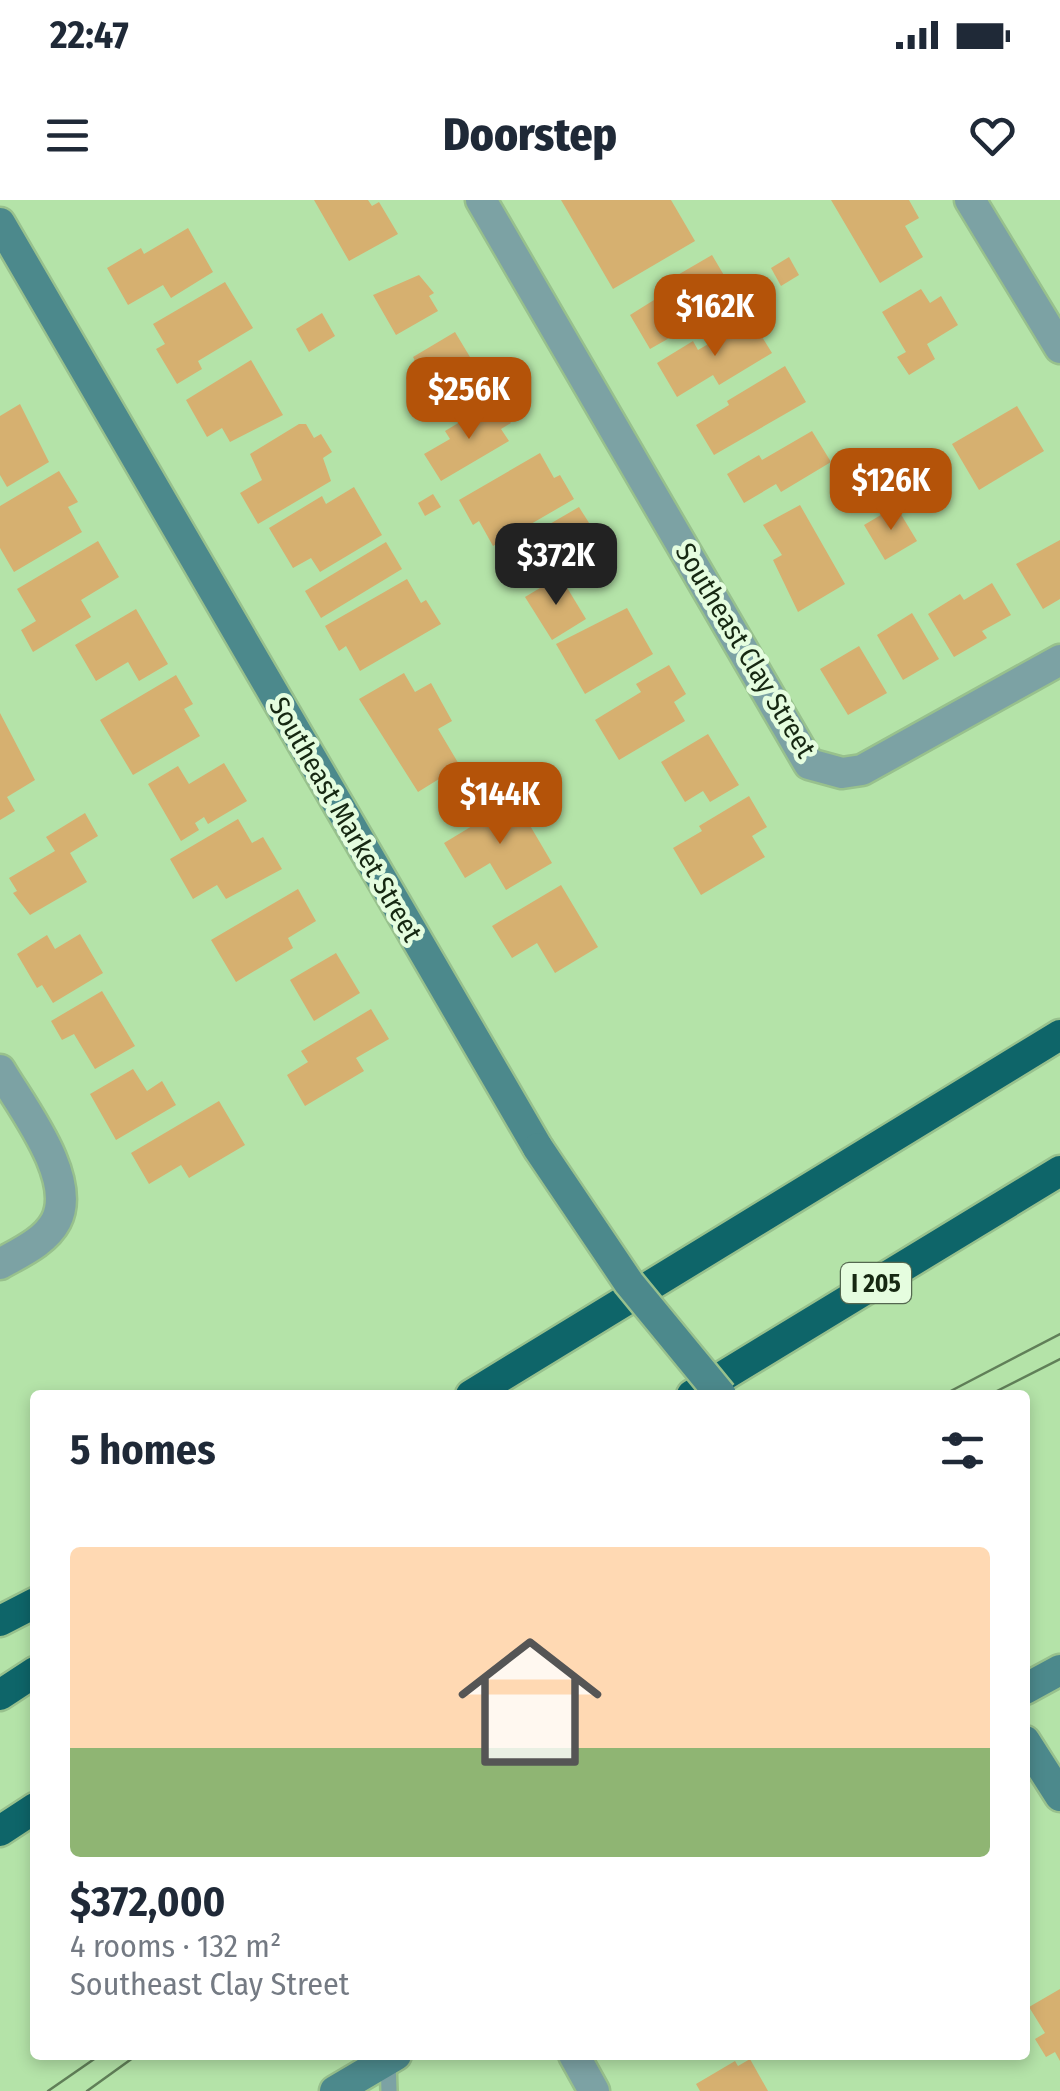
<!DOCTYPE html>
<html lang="en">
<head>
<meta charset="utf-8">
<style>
  :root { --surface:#fff; --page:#f2f2f3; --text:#1f2937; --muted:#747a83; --accent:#b45309 }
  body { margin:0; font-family:"Fira Sans Condensed",sans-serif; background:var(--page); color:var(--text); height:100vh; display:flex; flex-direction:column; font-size:38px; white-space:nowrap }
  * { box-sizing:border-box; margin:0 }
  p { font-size:32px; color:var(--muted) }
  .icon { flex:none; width:55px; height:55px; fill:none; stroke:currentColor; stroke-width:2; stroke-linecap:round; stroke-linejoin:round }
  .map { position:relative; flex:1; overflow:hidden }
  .sheet { position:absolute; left:30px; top:1190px; width:1000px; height:670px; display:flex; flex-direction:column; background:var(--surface); border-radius:10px; box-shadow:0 5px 15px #0003 }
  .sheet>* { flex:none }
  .price { position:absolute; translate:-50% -85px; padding:0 22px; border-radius:20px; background:var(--accent); color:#fff; font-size:32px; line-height:65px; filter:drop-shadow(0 2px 5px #0008) }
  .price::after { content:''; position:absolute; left:50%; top:60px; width:30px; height:22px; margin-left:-15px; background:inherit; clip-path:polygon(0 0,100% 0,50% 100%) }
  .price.on { background:#222; color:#fff }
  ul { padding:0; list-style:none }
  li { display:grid; align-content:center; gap:20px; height:530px; padding:0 40px }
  li span { display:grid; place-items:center; height:310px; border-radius:10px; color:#555 }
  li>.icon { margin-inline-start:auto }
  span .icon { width:180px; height:180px; fill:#fffc; stroke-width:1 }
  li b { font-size:42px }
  h2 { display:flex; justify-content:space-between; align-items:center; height:120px; padding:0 40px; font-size:42px }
  .status { display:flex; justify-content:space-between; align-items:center; height:70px; padding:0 50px; background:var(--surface); direction:ltr }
  .status svg { height:28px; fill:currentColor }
  header { display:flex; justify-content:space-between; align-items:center; height:130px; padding:0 40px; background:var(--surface); font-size:45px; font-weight:800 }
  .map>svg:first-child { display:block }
  .building { fill:#d6b070 }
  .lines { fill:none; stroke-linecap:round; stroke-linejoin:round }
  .lane-casing { stroke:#98c18d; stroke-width:20 }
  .street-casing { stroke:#98c18d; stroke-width:35 }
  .secondary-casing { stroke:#98c18d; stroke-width:35 }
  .highway-casing { stroke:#98c18d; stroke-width:35 }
  .lane { stroke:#7ca2a4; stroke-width:15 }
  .street { stroke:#7ca2a4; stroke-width:30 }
  .secondary { stroke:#4c898c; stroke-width:30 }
  .highway { stroke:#0e6569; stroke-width:30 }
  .tram { stroke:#607f58; stroke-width:2.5 }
  .secondary-bridge-casing { stroke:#98c18d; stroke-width:35; stroke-linecap:butt }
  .secondary-bridge { stroke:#4c898c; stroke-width:30 }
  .labels { text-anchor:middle; stroke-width:9; stroke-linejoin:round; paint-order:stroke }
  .shield { fill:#e5fddf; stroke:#546850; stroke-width:2.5 }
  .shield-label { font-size:25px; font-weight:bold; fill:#162812 }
  .street-label { font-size:28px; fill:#162812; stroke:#e5fddf }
</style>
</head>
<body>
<div class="status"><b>22:47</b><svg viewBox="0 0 49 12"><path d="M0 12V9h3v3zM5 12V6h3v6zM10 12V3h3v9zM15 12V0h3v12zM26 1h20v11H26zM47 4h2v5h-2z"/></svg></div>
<header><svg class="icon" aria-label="menu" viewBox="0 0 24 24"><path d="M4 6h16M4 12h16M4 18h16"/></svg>Doorstep<svg class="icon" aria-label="heart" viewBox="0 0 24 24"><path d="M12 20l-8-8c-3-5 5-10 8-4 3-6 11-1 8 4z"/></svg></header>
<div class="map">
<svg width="1060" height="1891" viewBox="0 0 1060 1891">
  <rect width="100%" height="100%" fill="#b4e3a8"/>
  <g class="building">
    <polygon points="314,0 368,0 372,6 379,2 398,34 349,61"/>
    <polygon points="561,0 671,0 695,41 613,89"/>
    <polygon points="831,0 909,0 919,18 905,26 923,57 880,83"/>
    <polygon points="188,28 213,72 171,98 163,85 128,105 107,68 141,48 144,54"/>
    <polygon points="712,55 738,99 650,149 630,115 662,95 657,87"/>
    <polygon points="789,57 799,75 781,86 771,68"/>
    <polygon points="419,75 434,93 429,96 438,111 396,135 373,95"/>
    <polygon points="225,82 253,128 198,161 202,169 177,184 156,149 165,144 153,124"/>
    <polygon points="921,89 930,103 941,96 958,125 927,144 935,159 909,175 897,157 906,152 882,112"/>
    <polygon points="322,113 335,136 309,152 296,129"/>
    <polygon points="751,119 772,153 719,185 713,175 677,197 657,163 693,141 698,150"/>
    <polygon points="455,132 476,167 487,161 500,182 446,214 436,196 421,205 406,178 420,170 413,157"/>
    <polygon points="251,160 283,215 230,242 222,228 207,237 186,200"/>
    <polygon points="785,166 806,202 714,255 696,225 729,205 727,201"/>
    <polygon points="20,204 49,262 7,287 0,275 0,216"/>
    <polygon points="488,205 495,216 503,211 511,223 501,229 509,241 441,281 424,254 450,239 445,231"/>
    <polygon points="1017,206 1044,251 979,290 952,244"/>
    <polygon points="299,224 306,224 314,238 321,234 332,252 323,258 331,281 258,324 240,293 262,280 250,254"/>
    <polygon points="812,231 831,262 781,292 776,284 744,303 727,274 759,255 762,260"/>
    <polygon points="540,253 554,278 560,275 574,299 493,346 479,321 473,325 459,300"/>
    <polygon points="59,271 78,302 68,307 82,332 14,372 0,348 0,306"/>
    <polygon points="354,287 382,335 320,372 311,358 293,368 269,328 322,296 326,304"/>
    <polygon points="433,294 441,307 425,316 418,303"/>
    <polygon points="800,305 845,384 798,412 773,360 782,355 763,325"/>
    <polygon points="896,306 917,341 885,360 864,325"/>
    <polygon points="579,307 596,334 514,382 498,354"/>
    <polygon points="1060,340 1060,399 1043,409 1016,364"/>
    <polygon points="98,341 119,377 81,400 91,417 33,452 21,430 36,421 17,389"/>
    <polygon points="386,342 402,369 321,418 305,391"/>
    <polygon points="560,376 586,419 552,440 525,397"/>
    <polygon points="407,379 421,403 426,400 441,424 360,471 346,446 339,451 325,426"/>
    <polygon points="992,383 1011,415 982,431 987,438 954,457 928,414 960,394 964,400"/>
    <polygon points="627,408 653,454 585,494 556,444"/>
    <polygon points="136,409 168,464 139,481 128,462 96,481 75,445"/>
    <polygon points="912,413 939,459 903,480 877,435"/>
    <polygon points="859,446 887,493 848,515 820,469"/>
    <polygon points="669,465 686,494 674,502 685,521 619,560 595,520 641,492 636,484"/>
    <polygon points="404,473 415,492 431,483 452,521 438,529 460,566 418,592 359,499"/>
    <polygon points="176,475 193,504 184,509 200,536 133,575 100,520"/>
    <polygon points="0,513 35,580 7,597 15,611 0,620"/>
    <polygon points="708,534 739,585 710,602 703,591 685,602 661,562"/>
    <polygon points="224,563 247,601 208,624 204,617 195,623 199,630 181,641 148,584 178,566 189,584"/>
    <polygon points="749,596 767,627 752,636 765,657 701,695 673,648 702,631 699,626"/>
    <polygon points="515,600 552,663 506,690 490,663 465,678 444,643"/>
    <polygon points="85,613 98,636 70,653 87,682 30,715 13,693 17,691 9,678 55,651 46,637"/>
    <polygon points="238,619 252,643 263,637 282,669 226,699 217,685 193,699 170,659"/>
    <polygon points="561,685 598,747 555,773 537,743 512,758 492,726"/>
    <polygon points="298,689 316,721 288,738 293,748 236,782 211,740"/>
    <polygon points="80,734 103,773 53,803 42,785 37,788 17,754 47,735 55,749"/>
    <polygon points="336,753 360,793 314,821 290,780"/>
    <polygon points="102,791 135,846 95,869 74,834 62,840 51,821"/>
    <polygon points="371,809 389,839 356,858 364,871 305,906 287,875 308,862 301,851"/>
    <polygon points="133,869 147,891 162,881 176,905 116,940 90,894"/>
    <polygon points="219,901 245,945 189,978 181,965 149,984 131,953"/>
    <polygon points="1060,1789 1060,1861 1055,1852 1046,1857 1035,1839 1045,1833 1029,1807"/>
    <polygon points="750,1859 768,1891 700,1891 696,1884 735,1861 738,1866"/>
  </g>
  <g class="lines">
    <g class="lane-casing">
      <polyline id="lane" points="388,1860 389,1891"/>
    </g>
    <g class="street-casing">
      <g id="street">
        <polyline points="481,0 809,564 842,573 862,570 1060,460"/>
        <polyline points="970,0 1060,148"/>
        <path d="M0,870c21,36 78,108 56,151 -11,21 -37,32 -56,43"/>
        <polyline points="574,1855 594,1891"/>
      </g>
    </g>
    <g class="secondary-casing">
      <g id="secondary">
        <polyline points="0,23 538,948"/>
        <polyline points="1025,1489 1060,1470"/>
        <polyline points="1025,1541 1060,1596"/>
        <polyline points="335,1891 396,1855"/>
      </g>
    </g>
    <g class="highway-casing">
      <g id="highway">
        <polyline points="471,1195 1060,835"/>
        <polyline points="692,1195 1060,971"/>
        <polyline points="0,1421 35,1403"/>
        <polyline points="0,1495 35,1472"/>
        <polyline points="0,1631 35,1608"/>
      </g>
    </g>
    <use href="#lane" class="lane"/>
    <use href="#street" class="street"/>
    <use href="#secondary" class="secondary"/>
    <use href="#highway" class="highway"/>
    <g class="tram">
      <polyline points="943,1195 1060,1134"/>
      <polyline points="989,1195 1060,1159"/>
      <polyline points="48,1891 100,1855"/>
      <polyline points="87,1891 137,1855"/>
    </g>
    <g class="secondary-bridge-casing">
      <polyline id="secondary-bridge" points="538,948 629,1083 721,1195"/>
    </g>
    <use href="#secondary-bridge" class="secondary-bridge"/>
  </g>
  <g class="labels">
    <rect class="shield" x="841" y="1063" width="70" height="40" rx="8"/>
    <g class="shield-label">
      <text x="876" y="1092">I 205</text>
    </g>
    <g class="street-label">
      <text transform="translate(746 450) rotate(59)" y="10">Southeast Clay Street</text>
      <text transform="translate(346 619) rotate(60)" y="10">Southeast Market Street</text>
    </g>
  </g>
</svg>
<b class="price" style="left:715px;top:159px">$162K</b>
<b class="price" style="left:469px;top:242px">$256K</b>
<b class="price" style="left:891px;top:333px">$126K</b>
<b class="price on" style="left:556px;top:408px">$372K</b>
<b class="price" style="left:500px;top:647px">$144K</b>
<section class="sheet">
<h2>5 homes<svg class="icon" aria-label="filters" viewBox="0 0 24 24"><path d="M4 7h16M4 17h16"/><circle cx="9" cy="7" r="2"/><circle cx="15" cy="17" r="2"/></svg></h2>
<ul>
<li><span style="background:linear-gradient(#ffd9b3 65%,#8fb573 0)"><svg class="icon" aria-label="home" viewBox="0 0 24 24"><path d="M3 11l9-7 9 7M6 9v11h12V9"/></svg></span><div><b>$372,000</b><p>4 rooms · 132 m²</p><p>Southeast Clay Street</p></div></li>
</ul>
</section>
</div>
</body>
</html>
